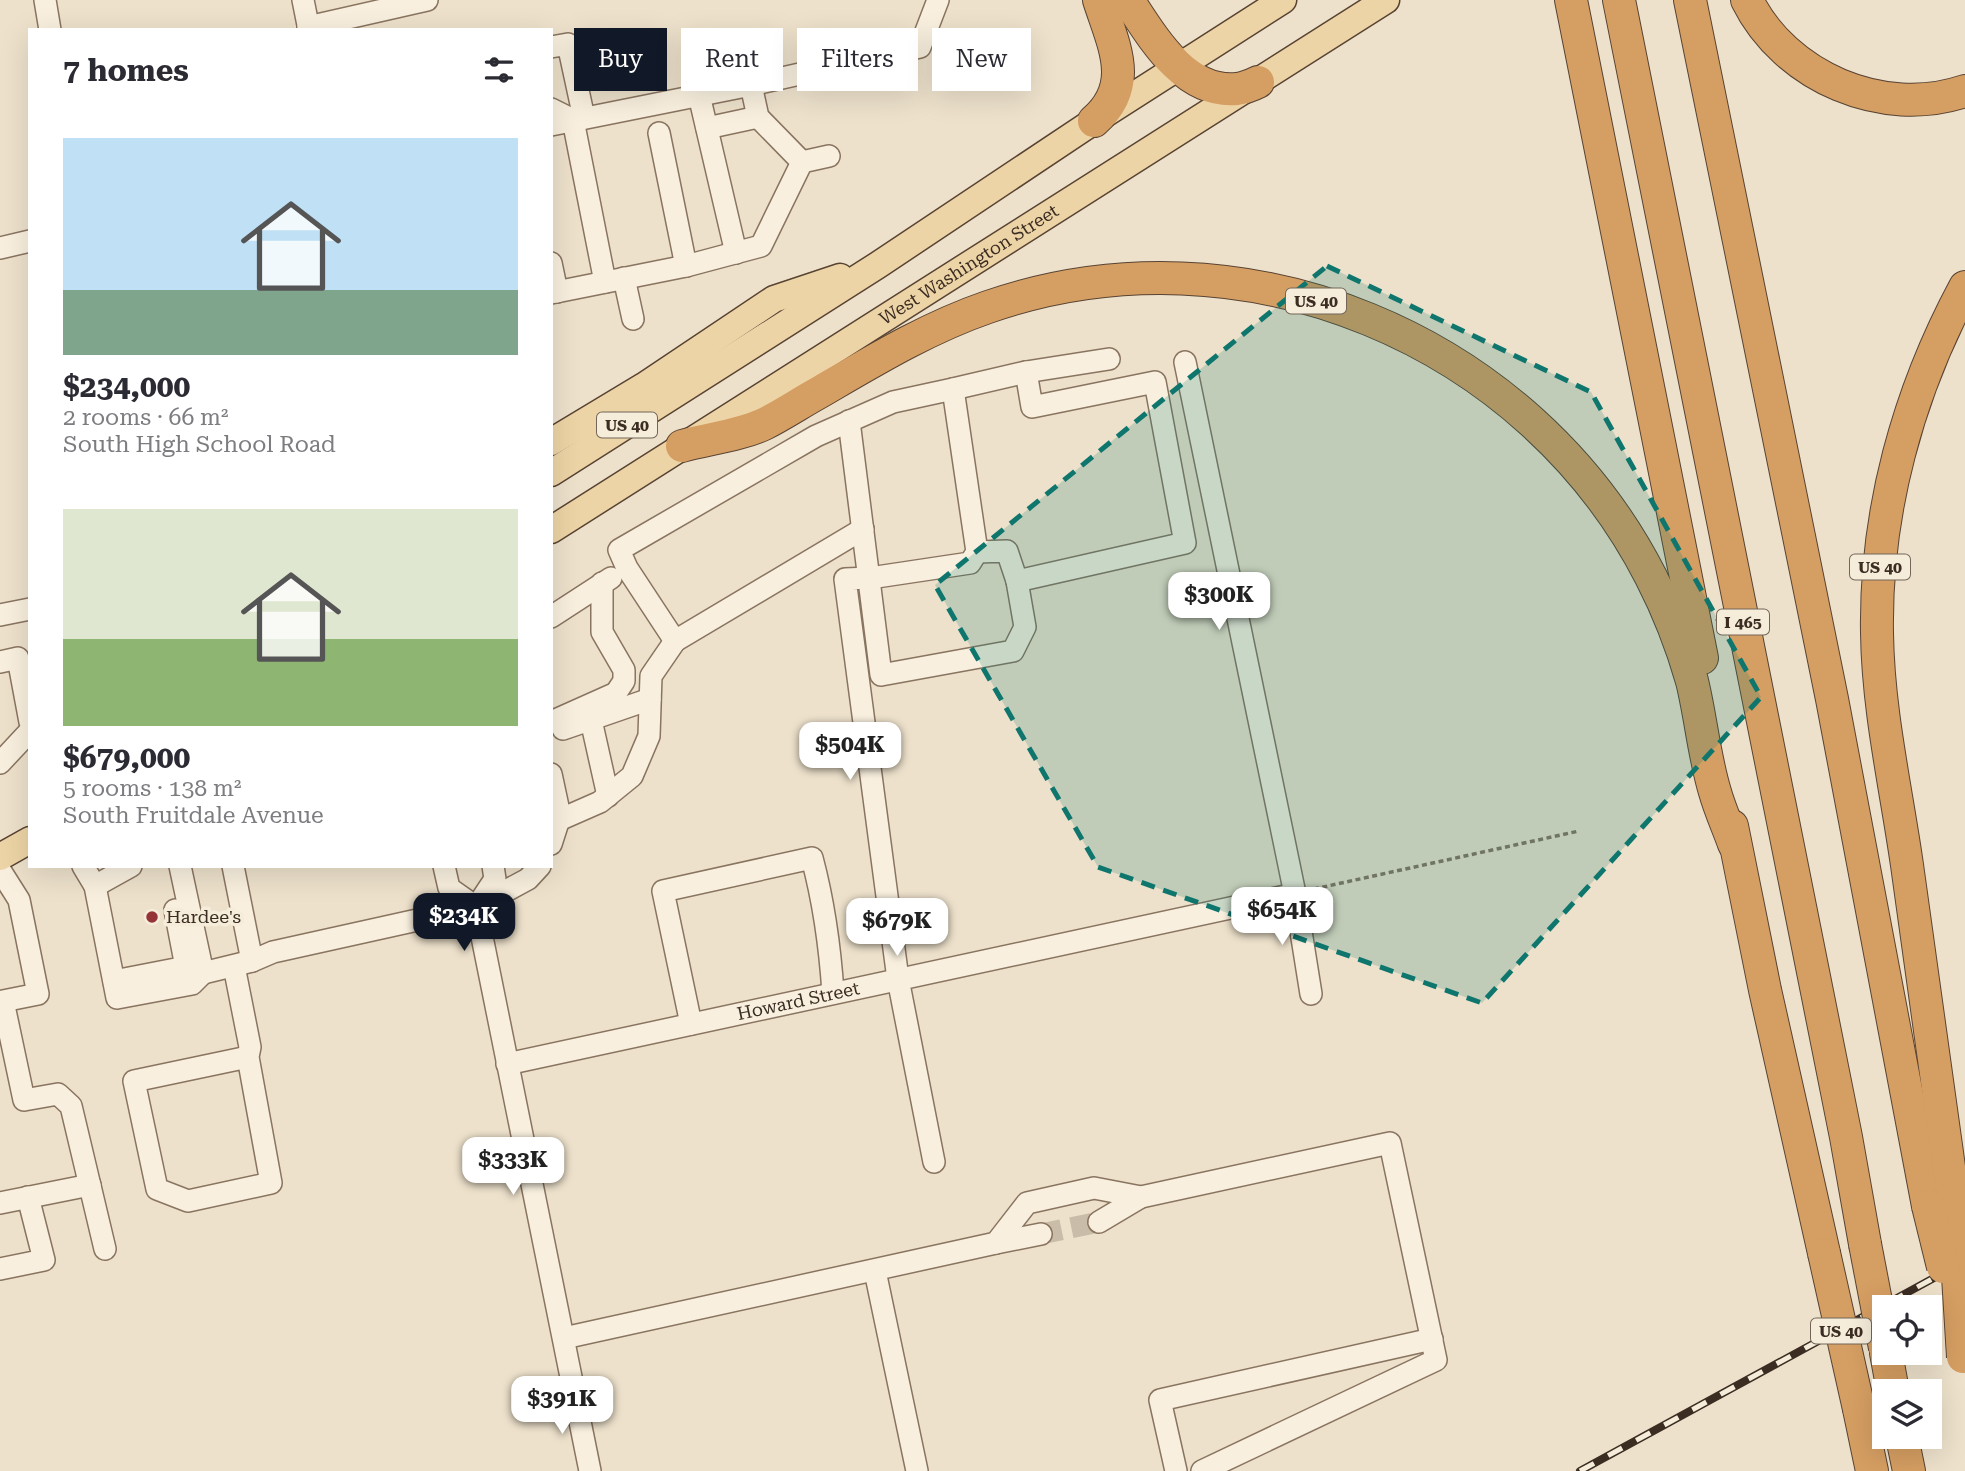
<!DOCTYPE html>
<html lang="en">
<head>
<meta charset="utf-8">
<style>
  :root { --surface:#fff; --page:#f2f2f3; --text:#2b2b33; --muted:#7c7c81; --accent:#111827 }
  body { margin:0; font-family:"Roboto Serif",serif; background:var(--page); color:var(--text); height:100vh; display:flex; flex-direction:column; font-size:26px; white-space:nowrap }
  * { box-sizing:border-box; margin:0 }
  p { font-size:23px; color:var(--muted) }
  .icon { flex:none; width:38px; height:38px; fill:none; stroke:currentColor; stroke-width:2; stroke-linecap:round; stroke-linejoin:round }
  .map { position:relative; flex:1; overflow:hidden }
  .side { position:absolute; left:28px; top:28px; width:525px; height:840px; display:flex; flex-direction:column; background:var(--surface); border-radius:0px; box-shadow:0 7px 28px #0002 }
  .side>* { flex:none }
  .hud { position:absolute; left:574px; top:28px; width:665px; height:63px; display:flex; gap:14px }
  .tools { position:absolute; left:1872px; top:1295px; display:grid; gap:14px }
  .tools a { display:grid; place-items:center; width:70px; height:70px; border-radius:0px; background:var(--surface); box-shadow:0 7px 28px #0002; font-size:35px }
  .price { position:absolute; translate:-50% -60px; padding:0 16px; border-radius:14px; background:#fff; color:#222; font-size:23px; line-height:46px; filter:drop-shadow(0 2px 4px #0008) }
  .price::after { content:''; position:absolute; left:50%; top:42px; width:21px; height:16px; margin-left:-10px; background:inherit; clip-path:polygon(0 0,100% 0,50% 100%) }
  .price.active { background:var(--accent); color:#fff }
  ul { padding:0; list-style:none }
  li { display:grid; align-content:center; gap:14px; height:371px; padding:0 35px }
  li span { display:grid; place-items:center; height:217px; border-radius:0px; color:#555 }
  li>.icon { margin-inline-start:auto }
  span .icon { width:126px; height:126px; fill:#fffc; stroke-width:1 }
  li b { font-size:30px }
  h2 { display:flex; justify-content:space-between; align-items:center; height:84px; padding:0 35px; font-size:30px }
  .chip { padding:0 24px; border-radius:0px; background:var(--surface); box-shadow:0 7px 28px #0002; font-size:24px; line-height:63px }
  .chip.active { background:var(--accent); color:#fff }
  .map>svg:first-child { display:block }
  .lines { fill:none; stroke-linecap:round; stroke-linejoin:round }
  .minor-tunnel { stroke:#c9bda9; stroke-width:21; stroke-dasharray:21 10; stroke-linecap:butt }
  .minor-casing { stroke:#897460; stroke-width:24 }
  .major-casing { stroke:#584333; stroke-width:29 }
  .highway-casing { stroke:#584333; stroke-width:34 }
  .path { stroke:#897460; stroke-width:3.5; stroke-dasharray:5 3.5; stroke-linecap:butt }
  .minor { stroke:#f8efde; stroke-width:21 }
  .major { stroke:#edd4a6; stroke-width:26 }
  .highway { stroke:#d59e62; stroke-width:32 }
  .rail-casing { stroke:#3b2d22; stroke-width:8 }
  .rail { stroke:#f5ecda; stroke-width:5; stroke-dasharray:16; stroke-linecap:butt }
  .highway-bridge-casing { stroke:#584333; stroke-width:34; stroke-linecap:butt }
  .highway-bridge { stroke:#d59e62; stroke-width:32 }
  .marked { fill:#0f766e; fill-opacity:0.2; stroke:#0f766e; stroke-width:5; stroke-dasharray:14 9; stroke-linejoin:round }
  .poi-dot { fill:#953338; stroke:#f5ecda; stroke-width:2.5 }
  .labels { text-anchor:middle; stroke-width:7; stroke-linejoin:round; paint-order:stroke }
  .shield { fill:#f5ecda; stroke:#736659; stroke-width:2 }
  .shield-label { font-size:16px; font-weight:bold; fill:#3b2d22 }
  .street-label { font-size:18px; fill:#3b2d22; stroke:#f5ecda }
  .poi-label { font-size:18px; fill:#3b2d22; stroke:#f5ecda; text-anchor:start }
</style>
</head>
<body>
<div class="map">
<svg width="1965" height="1471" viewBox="0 0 1965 1471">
  <rect width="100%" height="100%" fill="#ede1cb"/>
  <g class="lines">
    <polyline class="minor-tunnel" points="1041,1234 1099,1222"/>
    <g class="minor-casing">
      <g id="minor">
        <polyline points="45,0 50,30"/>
        <polyline points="303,0 309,30"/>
        <polyline points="308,27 427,0"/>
        <polyline points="551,47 568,44 584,118"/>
        <polyline points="751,85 758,117 802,162"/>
        <polyline points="699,95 736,253"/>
        <polyline points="551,109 573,120 605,282"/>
        <polyline points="551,125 751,85 920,47 938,0"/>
        <polyline points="707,128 758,117"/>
        <polyline points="659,133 686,266"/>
        <polyline points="0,248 30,241"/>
        <polyline points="551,263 557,292"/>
        <polyline points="624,278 633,319"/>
        <polyline points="551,293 686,266 761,246 802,162 829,156"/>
        <polyline points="1185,362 1295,894 1311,994"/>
        <polyline points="1026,372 1109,359"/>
        <polyline points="953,389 1026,372 1032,407 1155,382 1185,543 1017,581"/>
        <polyline points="849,421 881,675 1013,651 1025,627 1017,581 1007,551 977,552"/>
        <polyline points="863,529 675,641 627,568 619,550 816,436 893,402 953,389 977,552 970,563 870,578 845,579 898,979 934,1162"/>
        <polyline points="0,615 30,609"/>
        <polyline points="551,617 611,578"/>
        <polyline points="0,662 18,658 30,722"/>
        <polyline points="591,720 608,796"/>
        <polyline points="551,722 616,693 624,681 624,670 602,632 602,583"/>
        <polyline points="563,729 650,699"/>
        <polyline points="0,763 30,731"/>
        <polyline points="551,774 560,816 551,844"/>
        <polyline points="559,820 600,802 632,776 649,736 651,676 675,641"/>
        <polyline points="83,866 95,886 117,998 192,984 203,973 180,866"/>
        <polyline points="233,866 252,961"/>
        <polyline points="444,866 449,888 476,907 590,1471"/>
        <polyline points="0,870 19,900 38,994 3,1001 24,1100 58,1094 71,1106 105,1249"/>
        <polyline points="95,886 131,866"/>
        <polyline points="479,903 495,879 493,866"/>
        <polyline points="234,966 250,1047 248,1057 134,1081 157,1189 188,1201 271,1183 248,1057"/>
        <polyline points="203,973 252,961 273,952 476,907 528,879 540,866"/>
        <polyline points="114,981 186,967 175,910"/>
        <path d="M691,1024l-28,-133 149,-33c12,45 18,89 21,135"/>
        <path id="s1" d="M507,1064l788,-170"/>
        <polyline points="0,1203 90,1185"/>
        <polyline points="1099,1222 1141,1197"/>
        <polyline points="996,1243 1041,1234"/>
        <polyline points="0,1269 44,1260 28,1197"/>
        <polyline points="875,1271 917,1471"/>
        <polyline points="564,1338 996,1243 1027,1203 1094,1188 1141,1197 1390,1143 1436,1360 1202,1471"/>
        <polyline points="1176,1471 1160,1400 1432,1339"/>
      </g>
    </g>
    <g class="major-casing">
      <g id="major">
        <polyline points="551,442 644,386 774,299 840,277"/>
        <polyline points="551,473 878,265 1094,121 1283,0"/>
        <path id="s2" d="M551,530l835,-530"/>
        <polyline points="0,857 30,840"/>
      </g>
    </g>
    <g class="highway-casing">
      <g id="highway">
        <path d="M1128,0c25,38 57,94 109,89 7,-1 15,-4 21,-7"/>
        <polyline points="1571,0 1702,658"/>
        <polyline points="1619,0 1846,1137 1865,1244"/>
        <polyline points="1690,0 1832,699 1928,1206"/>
        <path d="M1747,0c38,77 136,119 218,91"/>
        <path d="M1094,121c42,-36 19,-77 5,-121"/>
        <path d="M682,446c25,-7 59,-11 82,-22 18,-9 36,-21 54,-31 55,-32 109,-65 170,-86 254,-88 541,31 663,270 17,33 31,69 41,104 9,37 12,75 23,111 5,18 13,35 19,52"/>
        <polyline points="1732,826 1765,990 1824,1253"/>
        <path d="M1953,1196c-15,-111 -31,-221 -46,-331 -11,-77 -29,-154 -30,-232 -2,-121 31,-240 88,-346"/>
        <polyline points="1886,1353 1893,1391"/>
        <polyline points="1859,1409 1872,1471"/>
        <polyline points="1902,1437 1909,1471"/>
      </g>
    </g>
    <polyline class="path" points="1314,889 1579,831"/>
    <use href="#minor" class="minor"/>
    <use href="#major" class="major"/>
    <use href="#highway" class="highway"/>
    <g class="rail-casing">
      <polyline id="rail" points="1580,1471 1965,1261"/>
    </g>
    <use href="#rail" class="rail"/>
    <g class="highway-bridge-casing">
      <g id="highway-bridge">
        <polyline points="1953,1196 1963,1357"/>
        <polyline points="1928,1206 1943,1267"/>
        <polyline points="1865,1244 1885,1348"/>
        <polyline points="1824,1253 1859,1409"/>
      </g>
    </g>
    <use href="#highway-bridge" class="highway-bridge"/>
  </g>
  <path class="marked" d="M1327,266l264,126 170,305 -279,306 -384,-136 -163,-282z"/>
  <circle class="poi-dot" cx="152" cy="917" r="7"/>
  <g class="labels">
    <g class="shield">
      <rect x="1286" y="288.5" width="60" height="25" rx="5"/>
      <rect x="597" y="412.5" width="60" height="25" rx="5"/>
      <rect x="1850" y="554.5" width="60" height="25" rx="5"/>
      <rect x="1717" y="609.5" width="52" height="25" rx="5"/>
      <rect x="1811" y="1318.5" width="60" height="25" rx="5"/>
    </g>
    <g class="shield-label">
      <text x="1316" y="307">US 40</text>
      <text x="627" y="431">US 40</text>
      <text x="1880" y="573">US 40</text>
      <text x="1743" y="628">I 465</text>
      <text x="1841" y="1337">US 40</text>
    </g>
    <g class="street-label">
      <text dy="6" stroke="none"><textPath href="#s2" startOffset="495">West Washington Street</textPath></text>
      <text dy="6" stroke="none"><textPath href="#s1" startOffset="298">Howard Street</textPath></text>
    </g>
    <g class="poi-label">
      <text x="166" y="923">Hardee's</text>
    </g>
  </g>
</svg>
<div class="tools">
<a><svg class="icon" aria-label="locate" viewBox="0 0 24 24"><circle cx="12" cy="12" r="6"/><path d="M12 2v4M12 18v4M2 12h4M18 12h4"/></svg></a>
<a><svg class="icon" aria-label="layers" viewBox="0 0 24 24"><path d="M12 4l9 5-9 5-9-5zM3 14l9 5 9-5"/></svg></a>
</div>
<b class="price" style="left:1219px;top:632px">$300K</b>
<b class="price" style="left:850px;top:782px">$504K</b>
<b class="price" style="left:1282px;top:947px">$654K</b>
<b class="price active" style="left:464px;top:953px">$234K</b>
<b class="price" style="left:897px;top:958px">$679K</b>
<b class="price" style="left:513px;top:1197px">$333K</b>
<b class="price" style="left:562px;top:1436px">$391K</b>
<div class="hud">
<a class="chip active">Buy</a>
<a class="chip">Rent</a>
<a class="chip">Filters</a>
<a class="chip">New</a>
</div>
<section class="side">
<h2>7 homes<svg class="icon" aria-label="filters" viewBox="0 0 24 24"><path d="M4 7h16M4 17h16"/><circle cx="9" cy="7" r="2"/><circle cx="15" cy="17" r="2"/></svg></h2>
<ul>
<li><span style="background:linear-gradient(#bfe0f5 70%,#7fa58c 0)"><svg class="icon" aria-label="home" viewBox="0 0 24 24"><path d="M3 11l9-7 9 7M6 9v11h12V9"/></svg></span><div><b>$234,000</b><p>2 rooms · 66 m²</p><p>South High School Road</p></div></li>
<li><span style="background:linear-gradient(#dfe7d0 60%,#8fb573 0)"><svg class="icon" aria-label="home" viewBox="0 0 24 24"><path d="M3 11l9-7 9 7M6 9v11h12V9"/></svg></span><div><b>$679,000</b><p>5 rooms · 138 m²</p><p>South Fruitdale Avenue</p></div></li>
</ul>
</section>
</div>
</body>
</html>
